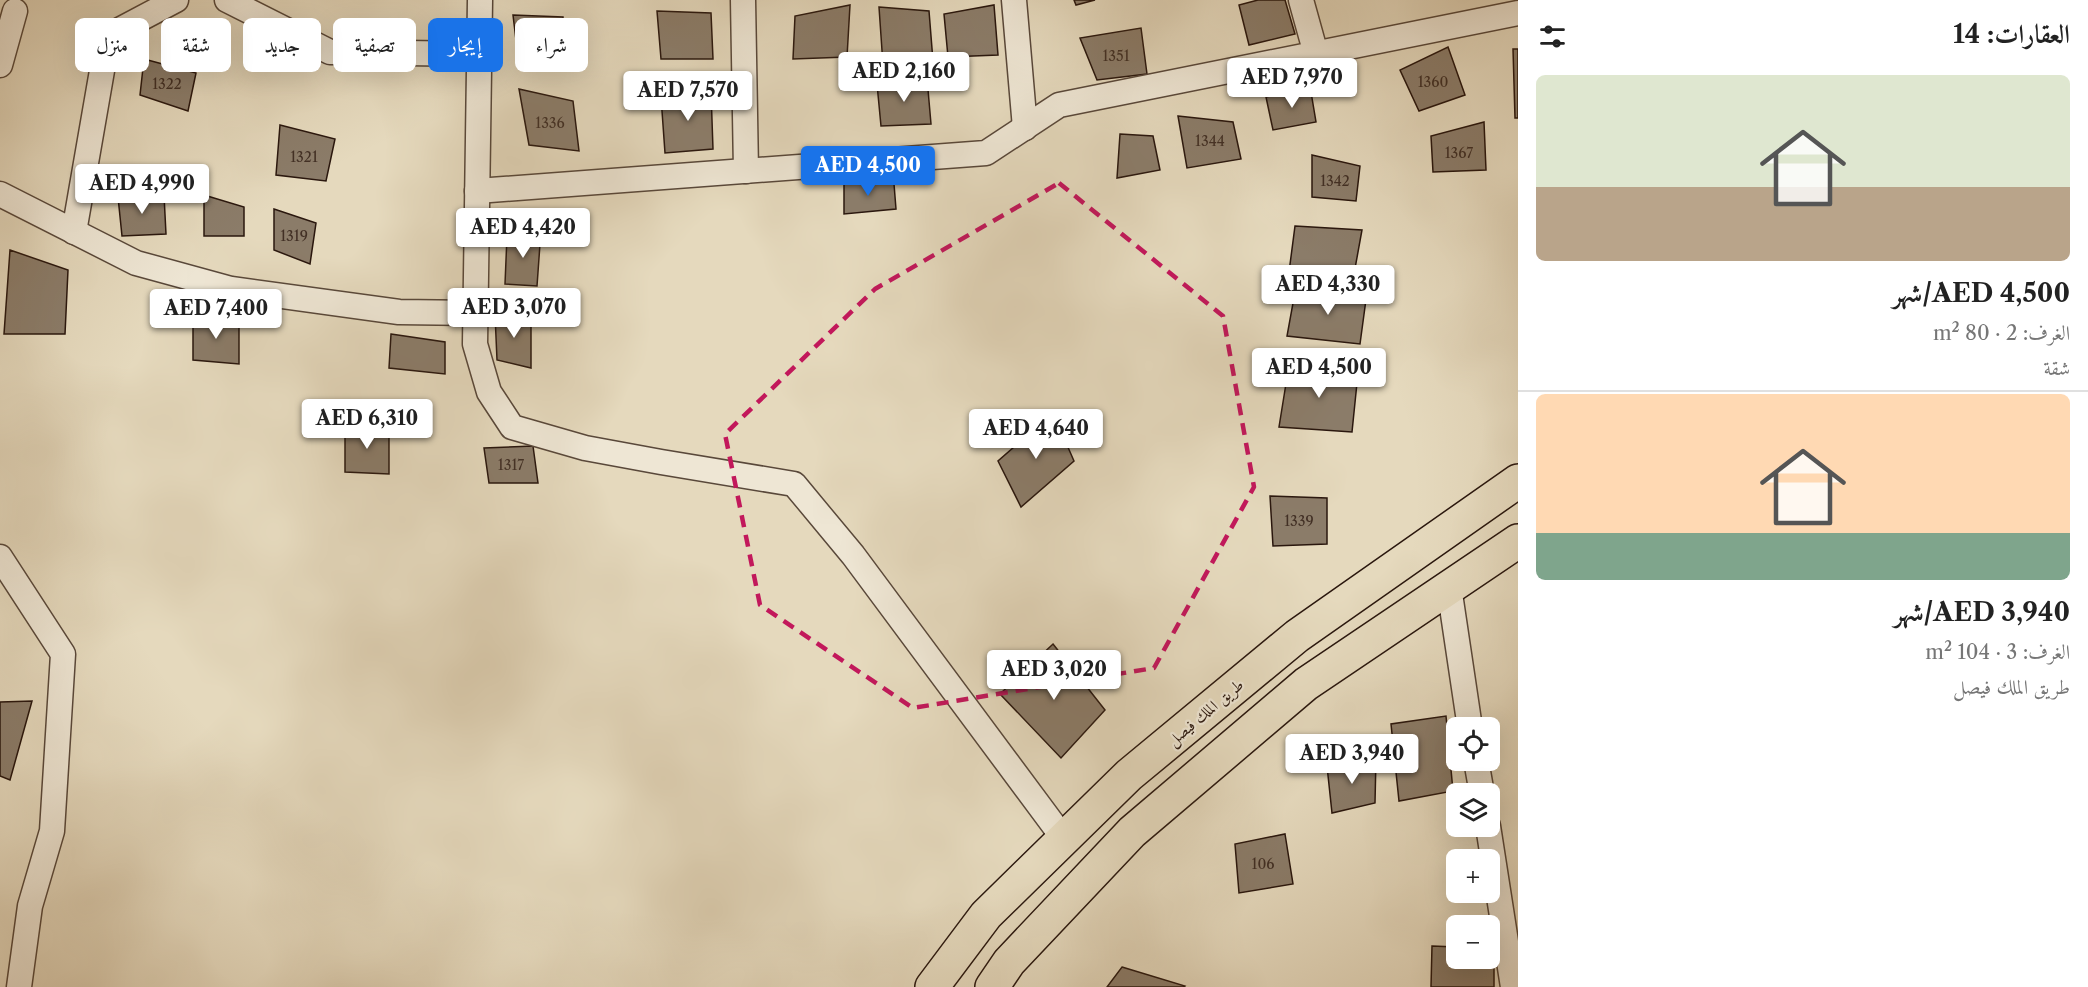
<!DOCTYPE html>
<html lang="ar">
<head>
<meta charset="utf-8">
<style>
  :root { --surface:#fff; --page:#f2f2f2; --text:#222; --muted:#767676; --line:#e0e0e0; --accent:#1a73e8 }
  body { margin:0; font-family:"Libre Caslon Text",Amiri,serif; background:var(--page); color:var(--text); direction:rtl; height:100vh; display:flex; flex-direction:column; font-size:22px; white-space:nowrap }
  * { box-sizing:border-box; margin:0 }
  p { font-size:20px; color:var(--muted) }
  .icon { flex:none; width:33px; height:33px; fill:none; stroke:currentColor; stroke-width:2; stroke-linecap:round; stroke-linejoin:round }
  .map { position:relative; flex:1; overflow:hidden; direction:ltr }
  .sheet { display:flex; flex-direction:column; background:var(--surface); width:570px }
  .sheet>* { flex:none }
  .guide { position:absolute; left:18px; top:18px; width:570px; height:54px; direction:rtl; display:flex; gap:12px }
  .tools { position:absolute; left:1446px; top:717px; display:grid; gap:12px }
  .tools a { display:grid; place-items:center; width:54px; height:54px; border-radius:9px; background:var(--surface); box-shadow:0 6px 24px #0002; font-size:30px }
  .price { position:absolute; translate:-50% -51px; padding:0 14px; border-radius:6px; background:#fff; color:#222; font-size:20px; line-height:39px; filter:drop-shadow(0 2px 3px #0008) }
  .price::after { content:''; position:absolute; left:50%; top:36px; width:18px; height:14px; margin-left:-9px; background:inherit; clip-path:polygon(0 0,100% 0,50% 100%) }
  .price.on { background:var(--accent); color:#fff }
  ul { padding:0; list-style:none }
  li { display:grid; align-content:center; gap:12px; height:318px; padding:0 18px }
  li+li { border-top:2px solid var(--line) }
  li span { display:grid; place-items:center; height:186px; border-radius:9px; color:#555 }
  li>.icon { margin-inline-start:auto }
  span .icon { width:108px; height:108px; fill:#fffc; stroke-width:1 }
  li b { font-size:26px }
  h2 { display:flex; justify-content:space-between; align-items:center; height:72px; padding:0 18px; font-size:26px }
  .tag { padding:0 21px; border-radius:9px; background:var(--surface); box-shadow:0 6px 24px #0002; font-size:21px; line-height:54px }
  .tag.on { background:var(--accent); color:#fff }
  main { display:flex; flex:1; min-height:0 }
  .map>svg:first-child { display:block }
  .building { fill:#8b7c69; stroke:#2a170e; stroke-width:1.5 }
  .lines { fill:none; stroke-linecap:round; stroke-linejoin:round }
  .street-casing { stroke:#59483a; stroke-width:27 }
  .primary-casing { stroke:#2a170e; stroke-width:36 }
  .street { stroke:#eee6d4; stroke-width:24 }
  .primary { stroke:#e5d9bd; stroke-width:33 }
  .marked { fill:none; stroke:#c2185b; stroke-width:4.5; stroke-dasharray:12 8; stroke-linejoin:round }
  .labels { text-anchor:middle; stroke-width:4.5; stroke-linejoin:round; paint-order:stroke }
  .number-label { font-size:14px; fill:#423025 }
  .street-label { font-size:16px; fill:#2a170e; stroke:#eee6d4 }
</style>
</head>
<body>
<main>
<section class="sheet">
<h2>العقارات: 14<svg class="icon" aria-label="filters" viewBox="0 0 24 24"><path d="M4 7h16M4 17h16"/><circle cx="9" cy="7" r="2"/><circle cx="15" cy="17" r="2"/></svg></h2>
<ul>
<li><span style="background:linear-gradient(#dfe7d0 60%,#b9a48a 0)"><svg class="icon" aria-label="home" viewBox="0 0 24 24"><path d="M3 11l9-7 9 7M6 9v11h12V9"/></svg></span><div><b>AED 4,500/شهر</b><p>الغرف: 2 · 80 m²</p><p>شقة</p></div></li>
<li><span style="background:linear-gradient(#ffd9b3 75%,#7fa58c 0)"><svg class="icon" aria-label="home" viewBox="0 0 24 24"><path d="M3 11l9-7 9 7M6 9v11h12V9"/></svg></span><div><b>AED 3,940/شهر</b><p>الغرف: 3 · 104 m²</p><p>طريق الملك فيصل</p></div></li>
</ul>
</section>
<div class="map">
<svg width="1518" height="987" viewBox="0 0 1518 987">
  <rect width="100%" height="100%" fill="#e5d9bd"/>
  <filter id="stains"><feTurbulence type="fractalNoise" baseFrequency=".00333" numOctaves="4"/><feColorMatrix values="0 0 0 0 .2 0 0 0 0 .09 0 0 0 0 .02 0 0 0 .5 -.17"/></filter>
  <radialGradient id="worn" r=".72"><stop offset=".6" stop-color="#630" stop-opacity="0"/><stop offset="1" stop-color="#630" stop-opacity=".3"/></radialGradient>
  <g class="building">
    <polygon points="1074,0 1095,0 1076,5"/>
    <polygon points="1258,0 1285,0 1295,34 1249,45 1239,5"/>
    <polygon points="850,5 847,57 793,59 795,16"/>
    <polygon points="994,5 998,55 948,57 944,14"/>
    <polygon points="879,7 929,11 933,61 883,65"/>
    <polygon points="657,11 711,13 713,59 661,59"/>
    <polygon points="513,15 563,17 563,65 519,65"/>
    <polygon points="196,19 230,33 224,63 192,55"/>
    <polygon points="1141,28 1147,74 1097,80 1080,38"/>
    <polygon points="1448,47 1465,95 1419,111 1400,70"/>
    <polygon points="1513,49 1518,49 1518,118 1515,118"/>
    <polygon points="144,59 196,73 188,111 140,95"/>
    <polygon points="927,78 931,124 881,126 877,84"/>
    <polygon points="1310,86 1316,122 1273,130 1266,97"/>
    <polygon points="519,89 573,101 579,151 529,145"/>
    <polygon points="711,91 713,149 665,153 661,97"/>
    <polygon points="1178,116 1233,122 1241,159 1187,168"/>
    <polygon points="1484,122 1486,170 1433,172 1431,136"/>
    <polygon points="280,125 335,139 326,181 276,175"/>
    <polygon points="1120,134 1153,136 1160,170 1117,178"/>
    <polygon points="1312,155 1360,166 1356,201 1312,197"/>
    <polygon points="844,182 894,184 896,209 844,214"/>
    <polygon points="164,195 166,234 122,236 118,197"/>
    <polygon points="204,195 244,207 244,236 204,236"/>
    <polygon points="274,209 316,223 310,264 274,250"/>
    <polygon points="1295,226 1362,230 1354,274 1289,272"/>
    <polygon points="541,230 537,286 505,284 507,236"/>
    <polygon points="10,250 68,270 65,334 4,334"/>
    <polygon points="1295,292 1367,292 1360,344 1287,336"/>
    <polygon points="495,314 531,316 531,368 497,360"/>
    <polygon points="193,316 239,320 239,364 193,360"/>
    <polygon points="391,334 445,342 445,374 389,368"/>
    <polygon points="1289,365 1358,373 1352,432 1279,427"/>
    <polygon points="1053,413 1074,461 1021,507 998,461"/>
    <polygon points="345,424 389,430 389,474 345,472"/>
    <polygon points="533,446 538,483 489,483 484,448"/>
    <polygon points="1270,496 1327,498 1327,544 1273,546"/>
    <polygon points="1053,644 1105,710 1061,758 1000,694"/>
    <polygon points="32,701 10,780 0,776 0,702"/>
    <polygon points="1446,716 1453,791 1399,801 1391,724"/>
    <polygon points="1376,758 1375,803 1332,813 1327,766"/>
    <polygon points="1285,834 1293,884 1239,893 1235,844"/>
    <polygon points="1432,946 1456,947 1456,958 1490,958 1490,949 1494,949 1494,987 1431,987"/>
    <polygon points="1122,967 1185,986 1184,987 1107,987"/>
  </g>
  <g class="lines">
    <g class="street-casing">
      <g id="street">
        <polyline points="227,0 330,52 479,54"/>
        <polyline points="480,0 475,344 489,392 512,427 585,448 661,462 794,484 853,555 1064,839"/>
        <polyline points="743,0 746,171"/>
        <polyline points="1014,0 1025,128"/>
        <polyline points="1301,0 1316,54"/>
        <polyline points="0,65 15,11"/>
        <polyline points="477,191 986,153 1059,105 1518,13"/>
        <polyline points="0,194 136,263 231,289 399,312 476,313"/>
        <polyline points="74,232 108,36 176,0"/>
        <polyline points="0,557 63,654 52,831 30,906 19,987"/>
        <polyline points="1449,587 1470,728"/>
        <polyline points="1476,760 1482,794"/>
        <polyline points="1488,826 1513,987"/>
      </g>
    </g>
    <g class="primary-casing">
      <g id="primary">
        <polyline points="932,987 986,915 1129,775 1297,636 1518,481"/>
        <polyline points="992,987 1009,962 1132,832 1306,684 1518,541"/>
      </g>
    </g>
    <use href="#street" class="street"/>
    <use href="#primary" class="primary"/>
  </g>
  <path class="marked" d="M1059,183l164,133 31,171 -100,181 -241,40 -153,-103 -35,-171 150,-145z"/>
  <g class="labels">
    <g class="number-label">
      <text x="1116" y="61">1351</text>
      <text x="1433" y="87">1360</text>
      <text x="167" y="89">1322</text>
      <text x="550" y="128">1336</text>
      <text x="1210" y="146">1344</text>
      <text x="1459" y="158">1367</text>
      <text x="304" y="162">1321</text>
      <text x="1335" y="186">1342</text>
      <text x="294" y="241">1319</text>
      <text x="511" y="470">1317</text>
      <text x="1299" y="526">1339</text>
      <text x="1263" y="869">106</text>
    </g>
    <g class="street-label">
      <text transform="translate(1205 712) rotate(-40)" y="6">طريق الملك فيصل</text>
    </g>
  </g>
  <rect width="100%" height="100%" filter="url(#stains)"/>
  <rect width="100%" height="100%" fill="url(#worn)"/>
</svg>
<div class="tools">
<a><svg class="icon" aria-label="locate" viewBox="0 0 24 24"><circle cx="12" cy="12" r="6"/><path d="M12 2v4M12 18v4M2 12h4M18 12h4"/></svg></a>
<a><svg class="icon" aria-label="layers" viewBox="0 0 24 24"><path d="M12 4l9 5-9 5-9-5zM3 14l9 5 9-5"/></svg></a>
<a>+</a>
<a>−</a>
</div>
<b class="price" style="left:904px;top:103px">AED 2,160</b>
<b class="price" style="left:1292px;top:109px">AED 7,970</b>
<b class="price" style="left:688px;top:122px">AED 7,570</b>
<b class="price on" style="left:868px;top:197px">AED 4,500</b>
<b class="price" style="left:142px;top:215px">AED 4,990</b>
<b class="price" style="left:523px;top:259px">AED 4,420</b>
<b class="price" style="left:1328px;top:316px">AED 4,330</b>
<b class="price" style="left:514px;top:339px">AED 3,070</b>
<b class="price" style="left:216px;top:340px">AED 7,400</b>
<b class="price" style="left:1319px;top:399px">AED 4,500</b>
<b class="price" style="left:367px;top:450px">AED 6,310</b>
<b class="price" style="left:1036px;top:460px">AED 4,640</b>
<b class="price" style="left:1054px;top:701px">AED 3,020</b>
<b class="price" style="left:1352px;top:785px">AED 3,940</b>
<div class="guide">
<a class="tag">شراء</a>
<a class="tag on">إيجار</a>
<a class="tag">تصفية</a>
<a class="tag">جديد</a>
<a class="tag">شقة</a>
<a class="tag">منزل</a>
</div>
</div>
</main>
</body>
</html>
